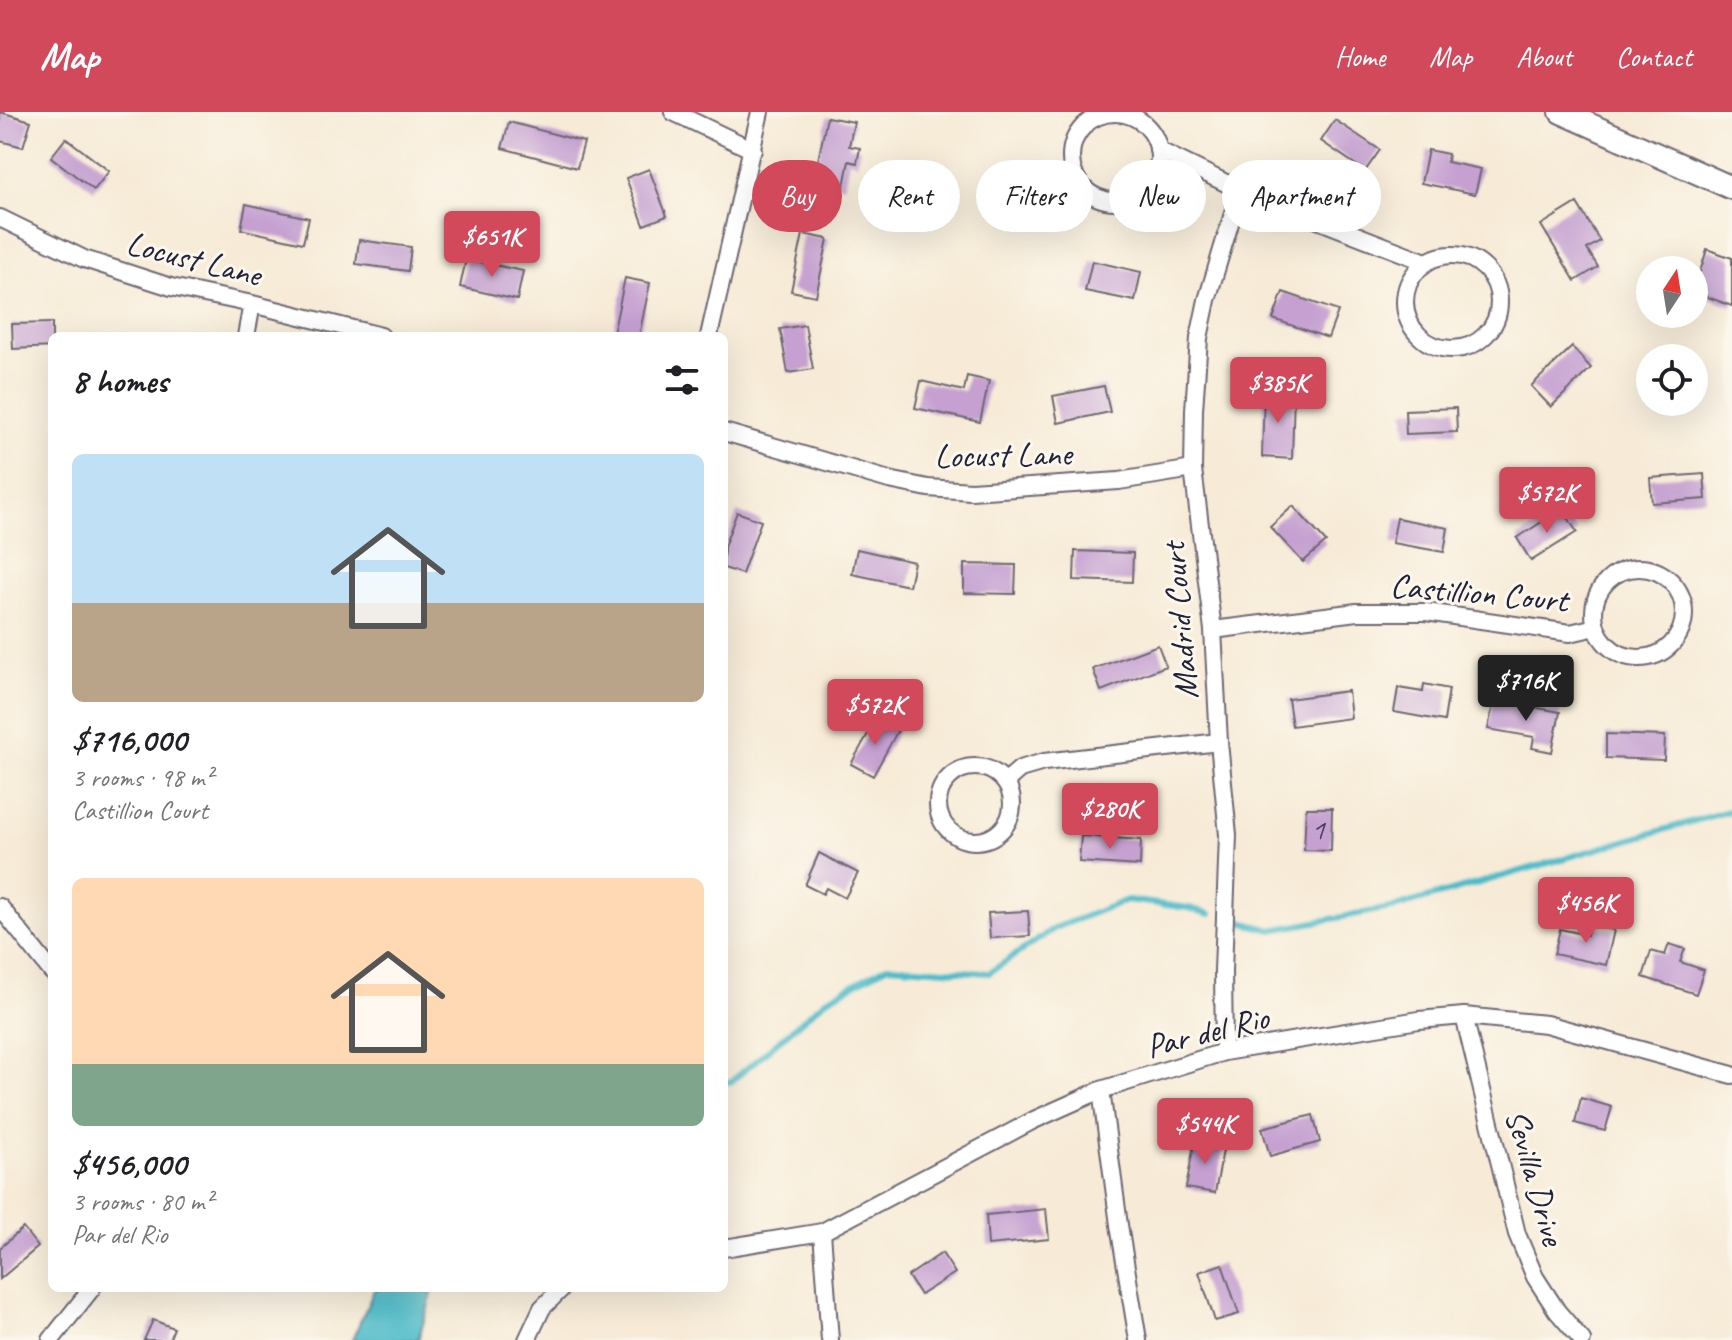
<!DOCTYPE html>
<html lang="en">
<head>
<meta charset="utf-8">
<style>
  :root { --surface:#fff; --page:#f2f2f2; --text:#202124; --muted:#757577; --accent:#d1495b }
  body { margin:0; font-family:Caveat,sans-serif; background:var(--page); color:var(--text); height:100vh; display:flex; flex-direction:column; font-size:30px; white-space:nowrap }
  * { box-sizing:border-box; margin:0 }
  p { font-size:26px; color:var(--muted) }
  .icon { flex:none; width:44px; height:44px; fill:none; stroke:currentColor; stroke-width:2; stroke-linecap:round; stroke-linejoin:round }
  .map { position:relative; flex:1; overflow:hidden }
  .details { position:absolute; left:48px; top:220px; width:680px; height:960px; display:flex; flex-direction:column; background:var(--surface); border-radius:12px; box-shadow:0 8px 32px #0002 }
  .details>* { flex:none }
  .hud { position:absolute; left:752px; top:48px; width:760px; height:72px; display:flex; gap:16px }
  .needle { width:52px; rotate:12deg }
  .tools { position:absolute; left:1636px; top:144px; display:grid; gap:16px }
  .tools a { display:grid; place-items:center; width:72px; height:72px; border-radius:50%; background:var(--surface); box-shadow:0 8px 32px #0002; font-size:40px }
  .price { position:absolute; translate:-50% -68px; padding:0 18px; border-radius:8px; background:var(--accent); color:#fff; font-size:26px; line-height:52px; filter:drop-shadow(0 2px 4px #0008) }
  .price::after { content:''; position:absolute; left:50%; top:48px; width:24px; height:18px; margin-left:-12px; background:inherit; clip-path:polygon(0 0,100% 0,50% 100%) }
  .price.current { background:#222; color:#fff }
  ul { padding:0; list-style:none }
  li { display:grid; align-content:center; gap:16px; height:424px; padding:0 24px }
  li span { display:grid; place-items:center; height:248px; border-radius:12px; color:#555 }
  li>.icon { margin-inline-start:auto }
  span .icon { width:144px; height:144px; fill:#fffc; stroke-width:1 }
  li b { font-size:34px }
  h2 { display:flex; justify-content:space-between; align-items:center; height:96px; padding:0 24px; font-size:34px }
  .pill { padding:0 28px; border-radius:36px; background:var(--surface); box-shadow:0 8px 32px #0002; font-size:28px; line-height:72px }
  .pill.current { background:var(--accent); color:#fff }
  header { display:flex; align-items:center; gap:48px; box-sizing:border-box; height:112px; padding:0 40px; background:var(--accent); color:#fff }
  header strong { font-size:38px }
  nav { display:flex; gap:44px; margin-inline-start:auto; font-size:28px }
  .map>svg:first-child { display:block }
  .water { fill:#4ebbc9; stroke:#386e82; stroke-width:2 }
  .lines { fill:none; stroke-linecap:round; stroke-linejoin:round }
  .stream { stroke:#4ebbc9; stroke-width:6 }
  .building { fill:#c5a0d1 }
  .minor-casing { stroke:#6d6872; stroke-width:20 }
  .tertiary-casing { stroke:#6d6872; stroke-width:26 }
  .minor { stroke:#fff; stroke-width:16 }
  .tertiary { stroke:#fff; stroke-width:22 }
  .labels { text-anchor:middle; stroke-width:6; stroke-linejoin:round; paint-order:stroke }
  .number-label { font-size:30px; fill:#4b4260 }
  .street-label { font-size:34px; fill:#22223b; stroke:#fbf7ec }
</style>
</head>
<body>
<header>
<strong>Map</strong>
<nav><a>Home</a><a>Map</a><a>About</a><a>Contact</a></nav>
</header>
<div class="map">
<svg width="1732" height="1228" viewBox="0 0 1732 1228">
  <rect width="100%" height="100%" fill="#fbf7ec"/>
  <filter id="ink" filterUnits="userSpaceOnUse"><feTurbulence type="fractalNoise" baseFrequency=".0125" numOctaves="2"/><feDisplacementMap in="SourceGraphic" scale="16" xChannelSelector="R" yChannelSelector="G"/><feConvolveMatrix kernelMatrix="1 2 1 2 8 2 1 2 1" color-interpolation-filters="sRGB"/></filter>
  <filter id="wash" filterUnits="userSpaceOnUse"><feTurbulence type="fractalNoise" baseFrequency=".006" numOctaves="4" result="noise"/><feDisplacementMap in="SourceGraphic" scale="32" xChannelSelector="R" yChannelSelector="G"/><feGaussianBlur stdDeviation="1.8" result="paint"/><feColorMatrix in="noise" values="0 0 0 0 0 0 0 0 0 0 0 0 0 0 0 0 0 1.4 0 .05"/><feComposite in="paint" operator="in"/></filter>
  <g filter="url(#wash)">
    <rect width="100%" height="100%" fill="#f7ebd7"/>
    <polygon class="water" points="375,1176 434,1176 418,1228 352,1228"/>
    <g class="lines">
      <g class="stream">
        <polyline points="1241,810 1272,818 1396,795 1732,698"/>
        <polyline points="724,971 732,969 827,887 888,854 989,861 1055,816 1127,788 1189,796 1210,802"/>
      </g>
    </g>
    <g id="blocks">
      <g class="building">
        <polygon points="0,0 31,9 23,35 0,29"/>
        <polygon points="827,5 854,10 849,34 860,36 857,51 849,49 844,74 814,68"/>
        <polygon points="1335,8 1380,38 1365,59 1321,29"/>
        <polygon points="509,10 584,30 577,56 502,36"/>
        <polygon points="66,26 109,59 94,78 51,45"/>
        <polygon points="1428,38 1448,42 1447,50 1481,57 1475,82 1421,71"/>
        <polygon points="649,57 667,104 644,113 626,66"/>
        <polygon points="1577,91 1600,129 1587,137 1598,155 1575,169 1541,113"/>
        <polygon points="246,92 309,106 303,131 241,117"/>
        <polygon points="803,122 828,127 816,184 791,179"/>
        <polygon points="359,128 411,135 408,159 356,152"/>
        <polygon points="1707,137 1732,146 1732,194 1694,180"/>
        <polygon points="466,147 523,159 517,188 460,175"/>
        <polygon points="1092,149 1141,160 1135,189 1085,179"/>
        <polygon points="625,166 650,171 639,224 613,222"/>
        <polygon points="1283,180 1338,199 1328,226 1273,207"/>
        <polygon points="52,211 52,235 13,237 12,212"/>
        <polygon points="805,213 813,257 788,261 780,217"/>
        <polygon points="1572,235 1591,256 1551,295 1531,274"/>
        <polygon points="967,264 989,269 980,310 915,296 921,269 964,279"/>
        <polygon points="1104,274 1110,300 1058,311 1053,284"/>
        <polygon points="1264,280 1294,281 1292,347 1262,345"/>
        <polygon points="1456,296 1457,320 1406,322 1405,298"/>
        <polygon points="1704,362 1706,387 1652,391 1650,366"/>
        <polygon points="1293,394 1326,430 1303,450 1270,415"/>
        <polygon points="1562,397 1577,420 1531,449 1517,426"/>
        <polygon points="737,400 761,409 742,462 724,456 724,435"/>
        <polygon points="1397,406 1448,416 1444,440 1392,431"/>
        <polygon points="857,437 914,450 909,474 852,462"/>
        <polygon points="1075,439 1133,441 1132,470 1074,468"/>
        <polygon points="964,452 1016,453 1015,482 964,481"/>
        <polygon points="1158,533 1166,554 1101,579 1093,557"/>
        <polygon points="1424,572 1449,577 1444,609 1394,600 1398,576 1423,580"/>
        <polygon points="1348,579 1351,606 1292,614 1288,587"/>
        <polygon points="1494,588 1560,600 1552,640 1532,636 1534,625 1488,617"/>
        <polygon points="877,606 898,618 873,664 851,652"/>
        <polygon points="1606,622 1665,624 1664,648 1606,646"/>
        <polygon points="1306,696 1332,696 1331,739 1304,738"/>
        <polygon points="1081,724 1141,728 1140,754 1079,750"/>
        <polygon points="819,741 858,761 845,786 826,776 823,782 805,773"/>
        <polygon points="1028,799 1030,824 990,826 988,801"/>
        <polygon points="1589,813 1614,818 1606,853 1554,842 1560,817 1587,823"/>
        <polygon points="1669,832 1685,837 1680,850 1704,858 1696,882 1643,865 1651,839 1665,843"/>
        <polygon points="1581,986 1612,995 1605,1019 1575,1011"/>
        <polygon points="1313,1003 1320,1030 1270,1044 1262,1016"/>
        <polygon points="1195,1027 1224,1033 1215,1081 1186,1076"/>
        <polygon points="1046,1097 1049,1127 988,1133 986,1103"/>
        <polygon points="23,1116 38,1135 0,1167 0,1136"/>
        <polygon points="942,1141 955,1161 920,1183 908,1164"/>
        <polygon points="1222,1152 1239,1202 1215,1209 1199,1160"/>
        <polygon points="153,1208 174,1216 169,1228 144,1228"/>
      </g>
    </g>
  </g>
  <g filter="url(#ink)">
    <use href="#blocks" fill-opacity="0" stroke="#6d6872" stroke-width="2"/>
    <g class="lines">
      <g class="minor-casing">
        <g id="minor">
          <polyline points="673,0 753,38"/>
          <circle cx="1115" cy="45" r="44"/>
          <polyline points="1158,38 1240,78 1426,150"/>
          <polyline points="0,106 84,147 171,175 252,192 381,224"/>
          <circle cx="1452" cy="190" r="47"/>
          <polyline points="246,224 252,192"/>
          <polyline points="709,224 760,0"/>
          <polyline points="724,320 889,368 928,376 971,379 1119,369 1193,357"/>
          <circle cx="1639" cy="501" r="45"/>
          <polyline points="1213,518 1357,500 1426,500 1570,521 1596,515"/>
          <circle cx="975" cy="692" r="37"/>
          <polyline points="1005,670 1020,657 1044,650 1219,630"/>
          <polyline points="0,795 52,860"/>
          <polyline points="1464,904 1517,1122 1535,1165 1557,1199 1582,1228"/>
          <polyline points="1224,940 1223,859 1228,723 1219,630 1213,518 1193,357 1194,298 1199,226 1207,188 1240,78"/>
          <polyline points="1101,978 1119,1113 1138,1228"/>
          <polyline points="822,1120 830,1228"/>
          <polyline points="724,1136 822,1120 1034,1008 1101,978 1224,940 1419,908 1464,904 1546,912 1732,963"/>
          <polyline points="51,1228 92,1176"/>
          <polyline points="527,1228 542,1196 562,1176"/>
        </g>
      </g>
      <g class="tertiary-casing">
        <polyline id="tertiary" points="1561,0 1732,76"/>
      </g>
      <use href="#minor" class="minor"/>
      <use href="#tertiary" class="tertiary"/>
    </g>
  </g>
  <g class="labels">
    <g class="number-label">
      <text x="1318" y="727">1</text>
    </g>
    <g class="street-label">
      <text transform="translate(194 146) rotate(14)" y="12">Locust Lane</text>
      <text transform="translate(1003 342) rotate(-1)" y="12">Locust Lane</text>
      <text transform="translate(1479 480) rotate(5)" y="12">Castillion Court</text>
      <text transform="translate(1179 509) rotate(-95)" y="12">Madrid Court</text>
      <text transform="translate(1207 919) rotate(-14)" y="12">Par del Rio</text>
      <text transform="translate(1536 1065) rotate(74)" y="12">Sevilla Drive</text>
    </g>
  </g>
</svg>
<div class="tools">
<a><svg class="needle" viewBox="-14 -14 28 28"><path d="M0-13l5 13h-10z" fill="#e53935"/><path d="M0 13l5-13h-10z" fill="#757577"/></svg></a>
<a><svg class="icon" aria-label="locate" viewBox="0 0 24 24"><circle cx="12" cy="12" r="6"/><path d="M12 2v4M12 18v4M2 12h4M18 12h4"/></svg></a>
</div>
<b class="price" style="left:492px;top:167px">$651K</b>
<b class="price" style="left:1278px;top:313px">$385K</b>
<b class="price" style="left:1547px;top:423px">$572K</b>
<b class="price current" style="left:1526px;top:611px">$716K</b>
<b class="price" style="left:875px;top:635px">$572K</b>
<b class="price" style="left:1110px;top:739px">$280K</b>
<b class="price" style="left:1586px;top:833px">$456K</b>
<b class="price" style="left:1205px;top:1054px">$544K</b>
<div class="hud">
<a class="pill current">Buy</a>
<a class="pill">Rent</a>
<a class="pill">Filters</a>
<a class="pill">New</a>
<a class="pill">Apartment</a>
</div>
<section class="details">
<h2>8 homes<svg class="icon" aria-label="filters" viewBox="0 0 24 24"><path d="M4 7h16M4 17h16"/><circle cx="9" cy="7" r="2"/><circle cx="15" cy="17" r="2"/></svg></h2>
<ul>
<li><span style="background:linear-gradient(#bfe0f5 60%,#b9a48a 0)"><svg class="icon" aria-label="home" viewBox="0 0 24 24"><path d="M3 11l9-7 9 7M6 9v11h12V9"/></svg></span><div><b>$716,000</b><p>3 rooms · 98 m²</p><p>Castillion Court</p></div></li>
<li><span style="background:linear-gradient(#ffd9b3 75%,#7fa58c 0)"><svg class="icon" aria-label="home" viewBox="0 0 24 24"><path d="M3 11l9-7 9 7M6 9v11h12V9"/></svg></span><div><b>$456,000</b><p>3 rooms · 80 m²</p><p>Par del Rio</p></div></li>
</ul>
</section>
</div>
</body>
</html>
